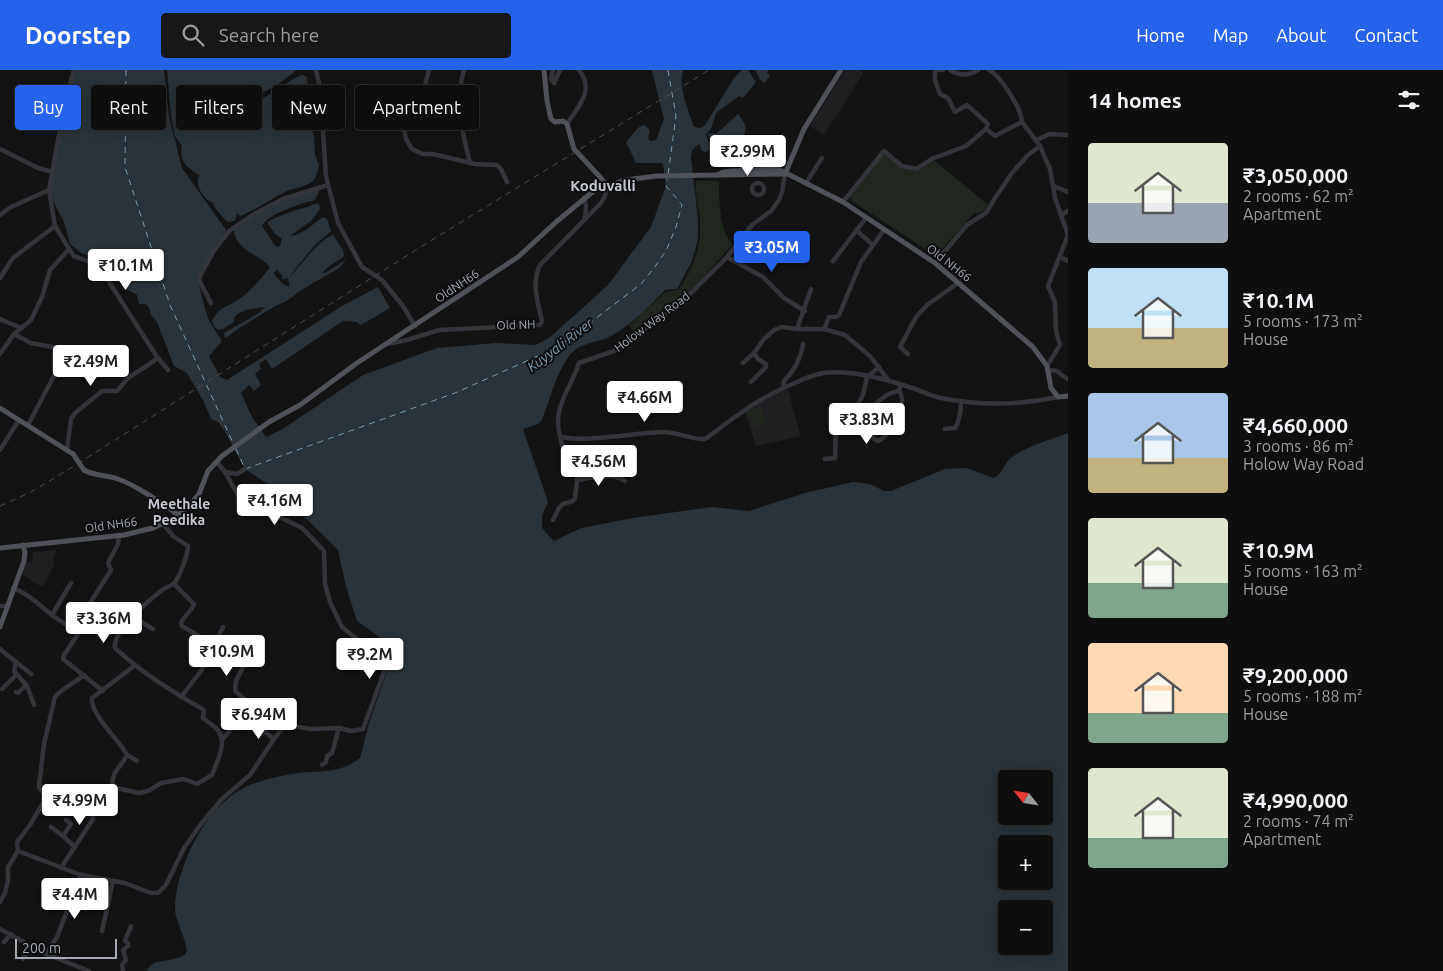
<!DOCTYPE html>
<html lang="en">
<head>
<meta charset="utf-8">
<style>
  :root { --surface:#0e0e0f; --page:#171718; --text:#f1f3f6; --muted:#9b9c9e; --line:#2e2e2f; --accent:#2563eb }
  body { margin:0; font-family:Ubuntu,sans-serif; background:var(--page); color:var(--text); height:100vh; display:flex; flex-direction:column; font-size:19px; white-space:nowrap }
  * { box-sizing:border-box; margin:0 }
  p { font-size:16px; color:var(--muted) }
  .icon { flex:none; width:28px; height:28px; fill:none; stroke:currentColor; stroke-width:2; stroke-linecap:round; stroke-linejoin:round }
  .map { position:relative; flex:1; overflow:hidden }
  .panel { display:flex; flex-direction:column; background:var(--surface); width:375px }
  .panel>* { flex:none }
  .guide { position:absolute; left:15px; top:15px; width:475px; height:45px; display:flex; gap:10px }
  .needle { width:32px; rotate:300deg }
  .fabs { position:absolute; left:998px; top:700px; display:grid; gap:10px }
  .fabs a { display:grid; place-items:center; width:55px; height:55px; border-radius:5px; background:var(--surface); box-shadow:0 2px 12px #0003,0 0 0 1px var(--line); font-size:25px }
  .scale { position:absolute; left:15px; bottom:12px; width:102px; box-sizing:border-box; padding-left:5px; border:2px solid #a4abb5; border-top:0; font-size:14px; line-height:18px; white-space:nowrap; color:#a4abb5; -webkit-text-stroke:4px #0e0e0f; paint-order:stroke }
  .price { position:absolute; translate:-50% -42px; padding:0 11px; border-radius:5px; background:#fff; color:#222; font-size:16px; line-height:32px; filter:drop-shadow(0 1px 2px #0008) }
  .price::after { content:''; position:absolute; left:50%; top:30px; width:15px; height:11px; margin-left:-8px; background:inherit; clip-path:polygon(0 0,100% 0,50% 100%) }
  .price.active { background:var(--accent); color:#fff }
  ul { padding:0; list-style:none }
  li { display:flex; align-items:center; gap:15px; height:125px; padding:0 20px }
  li span { display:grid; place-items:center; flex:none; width:140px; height:100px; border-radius:5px; color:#555 }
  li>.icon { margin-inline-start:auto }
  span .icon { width:60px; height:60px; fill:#fffc; stroke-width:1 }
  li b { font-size:21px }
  h2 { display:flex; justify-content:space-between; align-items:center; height:60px; padding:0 20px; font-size:21px }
  .tag { padding:0 18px; border-radius:5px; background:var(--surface); box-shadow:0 2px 12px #0003,0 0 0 1px var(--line); font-size:18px; line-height:45px }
  .tag.active { background:var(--accent); color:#fff }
  header { display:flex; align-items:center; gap:30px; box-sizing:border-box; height:70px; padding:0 25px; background:var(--accent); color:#fff }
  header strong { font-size:24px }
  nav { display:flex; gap:28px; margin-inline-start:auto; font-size:18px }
  .search { width:350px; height:45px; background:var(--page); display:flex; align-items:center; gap:12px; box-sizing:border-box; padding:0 18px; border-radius:5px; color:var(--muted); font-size:19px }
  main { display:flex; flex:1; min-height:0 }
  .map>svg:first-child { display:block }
  .built { fill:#1f1f21 }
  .green { fill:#1f271f }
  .water { fill:#293339; fill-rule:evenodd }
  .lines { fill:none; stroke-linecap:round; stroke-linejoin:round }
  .ferry { stroke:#799db2; stroke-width:1; stroke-dasharray:6 5; stroke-linecap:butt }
  .minor { stroke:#34353a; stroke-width:4.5 }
  .major { stroke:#4f5259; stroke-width:5 }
  .rail { stroke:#4b4d53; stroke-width:1; stroke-dasharray:6 5; stroke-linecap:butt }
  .major-bridge { stroke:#4f5259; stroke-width:5 }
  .labels { text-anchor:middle; stroke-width:4; stroke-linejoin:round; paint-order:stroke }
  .street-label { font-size:12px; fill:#a4abb5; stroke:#0e0e0f }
  .water-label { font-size:14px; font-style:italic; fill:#799db2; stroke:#0e0e0f }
  .neighbourhood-label { font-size:14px; font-weight:bold; fill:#c5c9d1; stroke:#0e0e0f }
  .quarter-label { font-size:15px; font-weight:bold; fill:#c5c9d1; stroke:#0e0e0f }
</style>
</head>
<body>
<header>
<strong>Doorstep</strong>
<div class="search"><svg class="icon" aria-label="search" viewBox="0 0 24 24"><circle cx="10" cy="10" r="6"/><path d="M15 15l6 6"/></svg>Search here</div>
<nav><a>Home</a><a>Map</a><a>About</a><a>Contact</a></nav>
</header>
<main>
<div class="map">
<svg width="1068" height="901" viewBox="0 0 1068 901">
  <rect width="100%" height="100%" fill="#131314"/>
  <g class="built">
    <polygon points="845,0 861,0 863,4 824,65 810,56"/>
    <polygon points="787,317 801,366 756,376 745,341"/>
    <polygon points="56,480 53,489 54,495 42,517 21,504 26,492 32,493 33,482"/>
  </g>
  <g class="green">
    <path d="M884,84c22,18 26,22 51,7l53,44 -6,7 -8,1 -38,43 -84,-55 -2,-5z"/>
    <path d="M696,111h20l3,2c-1,10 2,43 7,52 2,4 4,5 6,10l-41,46 -54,39h-5l-2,-5 35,-33 14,-3c13,-18 22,-41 21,-64 0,-14 -6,-29 -4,-44z"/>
    <polygon points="760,336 763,344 750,349 747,342"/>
    <polygon points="763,344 766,352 753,357 750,350"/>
  </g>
  <g class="water">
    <path d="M76,0h88l5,47 13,51 44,62 -29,48 11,41 14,22 -13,15 11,21 7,3 115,-74 36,-19 12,21 -29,17 -4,-3 -14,-1 -71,48 -6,-10 -7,5 2,5 -6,5 6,11 -7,6 -5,-6 -8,8 11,24 14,20 15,-7 82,-55 74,-27 59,-5 39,2 14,-7 59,-53 43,-58 15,-41 -3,-23h-27l-10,-21 13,-15 6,-2 5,6 -2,7 2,3 6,-1 8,-21 -12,-49h31c-5,19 5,39 11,57l7,1 4,-3 29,-47 8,-8h6l8,12 -13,16 -4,-2 -23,17 -5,16 -5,5 4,15 -4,3 -4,-1 -3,-7 -7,6 -1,8 7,61v20l-6,22 -15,28 -12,1c-15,16 -33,34 -52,45 -15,9 -33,6 -44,21 -13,18 -19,43 -27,64l-4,4 -15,5 25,73 -6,14v12l12,13 27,-13 52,-10 79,-11 37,4 56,-18 48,-11 17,2 14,7h7l54,-22 21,-1 28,10c8,-3 10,-15 17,-20 16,-12 38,-18 57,-25v538h-922c2,-3 5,-6 8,-8 8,-3 28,-3 32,-10 4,-6 -11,-33 -11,-43 0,-35 22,-83 47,-106 5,-5 12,-11 18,-14 12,-8 37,-13 51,-16 24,-4 49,1 69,-16l9,-35 22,-63 -2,-11 -4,-8 -28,-20 -11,-34 -8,-37 -60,-59 -33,-22 -21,-39 -6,-8 -7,-3 -8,-19 -16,-27 -13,-7 -17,-44 -6,-7 -2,-7 -3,-4h-7l-2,-9 -11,-6 -29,-29 -6,-4 -10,-3 -11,-9 -6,-22 -10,-19 -4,-15 18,-90zM1006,709h38v37h-38zM1006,774h38v37h-38zM1006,839h38v37h-38z"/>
    <path d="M167,0h129c-24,23 -60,32 -82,56l65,-37 14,-10 9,-4 5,2 1,12 -2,4 6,18 -4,9 1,5 5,9 1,21 4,10c-1,5 -2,11 -5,15 -6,7 -21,8 -29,12 -10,5 -37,22 -45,24l-3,-3 -2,8 -8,1 -13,-15 -1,-4c-10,-4 -18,-17 -14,-28 -13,-9 -20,-13 -17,-29l-7,-10 -4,-20z"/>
    <polygon points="755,0 768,0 767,3 770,5 765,13 760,10"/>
    <path d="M738,44c16,20 2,17 3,36l-3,3 1,2 -3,3 -13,-3 -6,1 -3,-15 -5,-2 -1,-6 8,1z"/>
    <path d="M317,116l4,1 -6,13c-13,3 -48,14 -53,26l14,21 4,-1 2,-7 -7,-5 -8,-12c12,-6 24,-11 37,-14 6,-1 9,-5 15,-4l1,5 -9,12 -21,15c12,-1 24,-13 33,-19l4,2 4,12 -17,15 -26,32 -5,2 -1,-5 -5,-5 -4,3 10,11 7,3 -2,-9c15,-13 26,-35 45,-43l10,15 1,6c-7,6 -17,10 -22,17l5,-1 20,-13 -8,9 -41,24c-7,8 -17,11 -26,16 -12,7 -23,14 -34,21 -5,3 -8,7 -13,9l-1,-5 35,-20 6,-6c-11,2 -24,1 -31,11v4l-11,7 -5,1 -4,-4 -2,-5c8,-15 12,-12 24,-20 13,-8 25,-22 34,-34 -10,-12 -36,-18 -36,-38 24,-19 53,-34 83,-43z"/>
  </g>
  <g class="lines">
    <g class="ferry">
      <polyline points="126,0 125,97 170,235 234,375"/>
      <polyline points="668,0 676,46 668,105"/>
      <polyline points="236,379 245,399 455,323 558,277 641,214 654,198 666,181 676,157 682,135 666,116 667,109"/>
    </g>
    <g class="minor">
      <polyline points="316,0 320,18 326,106 338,153 362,197 382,210 403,236 415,256"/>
      <polyline points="429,0 425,15 404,60 406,69 412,79 423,84 433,84 475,94 497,95 501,99 507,112"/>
      <path d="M464,0c-10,37 -2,58 6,93"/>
      <polyline points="553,0 551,9 554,13 560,0"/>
      <polyline points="935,0 935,10 940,24 948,28 955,42 967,35 988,54 986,59"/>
      <polyline points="938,0 943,0"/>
      <path d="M950,0c10,6 19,6 28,0"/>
      <path d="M989,0c12,6 33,40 33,52"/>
      <path d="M567,54c12,-19 28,-33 12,-54"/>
      <polyline points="1037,70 1049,64 1068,65"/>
      <polyline points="1040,76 1050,99 1055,128 1068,165 1048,216 1055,232 1056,261 1060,275 1047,296"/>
      <polyline points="0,79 38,98 52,102"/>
      <path d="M785,104l-3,18 -3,8 -8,11 -19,14 -25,32 -35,35 -35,29 -25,16 -18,14 -35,12c-8,26 -27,43 -19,73 15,8 82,-4 103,-4 15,0 30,8 42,7 29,-21 56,-43 90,-56 8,-4 19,-8 28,-10 26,-3 62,6 86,14 11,3 22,9 32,11 39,8 79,7 117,-1"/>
      <circle cx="758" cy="119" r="6"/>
      <polyline points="806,113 822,88"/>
      <polyline points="1053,116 1068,122"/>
      <polyline points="584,128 586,136 585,149"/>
      <polyline points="843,132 884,81 902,96 916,99 934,88 966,76 986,59 995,66 1022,52 1040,76 1028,85 1012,103 995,128 986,143 967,155 935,193"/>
      <polyline points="0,145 11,137 49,120"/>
      <polyline points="1061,145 1068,141"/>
      <polyline points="856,160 873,175"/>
      <polyline points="69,179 74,186 90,192 102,201 157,287 168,300"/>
      <polyline points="727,187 763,207 784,228 805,241"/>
      <polyline points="1060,187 1068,191"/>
      <polyline points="833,191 866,148"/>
      <polyline points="0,208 13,188 55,156"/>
      <polyline points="211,233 199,210 201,204 215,179 229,161 254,144 283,129 328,115"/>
      <polyline points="0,249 21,258"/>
      <polyline points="797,259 811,219"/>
      <polyline points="824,259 829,247 836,247 839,245 861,192 884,160"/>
      <polyline points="14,264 31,273 52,277 65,285 28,355"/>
      <path d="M387,274l20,-4 32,-10 101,-5 2,-4c-4,-18 -11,-38 -2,-56l61,-62 4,-7 2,-10"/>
      <polyline points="0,284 14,264 31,250 42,227 50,200 69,179 55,156 49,120 65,32 74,0"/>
      <polyline points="908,284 900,277 916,247 927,235 958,213"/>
      <polyline points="743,293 754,283"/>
      <path d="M1048,301c12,-3 10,4 20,8"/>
      <polyline points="751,312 766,297 766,294 758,289 754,283 764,269 774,260 782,257 797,259 824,259 845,265 870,286 889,311"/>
      <path d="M783,317l1,-6c10,-10 17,-23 19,-37"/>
      <path d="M899,321c-16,1 -39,25 -35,42l14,8c13,-6 31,-37 21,-50l2,-7"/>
      <path d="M945,359l10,-1c5,-8 6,-18 6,-27"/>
      <polyline points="0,380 19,350"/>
      <polyline points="67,380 71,349 75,343 102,321 117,321 128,308 154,291 157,287"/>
      <polyline points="825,389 835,388 836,354 847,356 848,353 863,325 867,307 879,297"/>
      <polyline points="217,392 225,402 237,404 245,399"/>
      <path d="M577,410c13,-2 37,-8 48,1"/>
      <polyline points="553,450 559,438 563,434 573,431 575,428 577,411 576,404 564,383 560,366"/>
      <path d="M174,514l20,20c-2,7 -10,12 -13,19l1,3 32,19"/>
      <path d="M13,518c16,6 26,17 39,27 9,7 19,11 26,19l-14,21 -1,4 40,32"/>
      <polyline points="0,536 8,536"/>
      <polyline points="52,545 71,513"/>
      <polyline points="134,546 135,548 153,559"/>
      <polyline points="75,560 79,547 87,538 111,500 108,493 118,474 119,465"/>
      <polyline points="215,573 245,593 236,611 235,621 248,632 243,645"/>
      <polyline points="0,579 31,604"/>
      <polyline points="16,592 14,601 27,616 34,635"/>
      <polyline points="2,619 17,604"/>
      <polyline points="16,622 18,623 26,615"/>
      <polyline points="181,627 201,601 223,557"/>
      <polyline points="222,670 243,645 274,669 285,655 311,659 339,658 351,661 363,659 388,591 384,581 364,575 342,557 330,532 325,514 324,481 302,458 239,427 225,402"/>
      <polyline points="127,685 137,691"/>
      <polyline points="322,695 326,692 327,686 332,683 339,658"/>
      <path d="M112,717c-1,-15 9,-20 15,-32 -9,-17 -36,-39 -35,-57l42,-32"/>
      <polyline points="66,750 71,754 63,766 75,777"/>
      <polyline points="51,757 63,766"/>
      <polyline points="18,781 81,805 125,813 151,823 158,823 166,815 184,778 201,754 222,729 250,705 274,669"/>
      <path d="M61,798l32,-49v-6l-3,-4 2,-5 20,-17 27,6 9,-2 13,-8 23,-4 13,5 15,-9c5,-14 17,-34 4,-47 -4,-4 -9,-6 -13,-10l1,-8c-31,-18 -62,-37 -89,-62 -3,-16 34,-48 47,-58 4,-3 10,-4 13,-8 5,-6 13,-28 13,-36l-15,-10 -10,-12"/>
      <path d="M0,832l5,-9 3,-12v-14l10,-16 -1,-9 13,-17 16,-27v-3l-7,-7v-2l5,-42 11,-47c5,-7 21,-15 29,-22"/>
      <polyline points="0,859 46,884 89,901"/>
      <polyline points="102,861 113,811"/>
      <polyline points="4,872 11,864"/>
      <polyline points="46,884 57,867 81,805"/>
      <polyline points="23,889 31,875"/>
      <polyline points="123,901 122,895 126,890 123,880 128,876 128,873 125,871 131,856"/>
    </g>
    <g class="major">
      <polyline points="544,0 547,31 551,49 555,52 563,51 567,54 574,79 600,107 607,116"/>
      <polyline points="785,104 804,59 841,0"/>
      <polyline points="717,105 723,102 731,101 778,99 843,132 935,193 1033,277 1047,296 1051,318 1058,327 1068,326"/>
      <polyline points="0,338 73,384"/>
      <path d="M84,400c10,6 23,5 34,9 15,5 48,26 60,36"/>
      <polyline points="0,478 124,465 153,458 175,448 189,436 199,424 208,401 222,386 269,352 300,335 357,293 518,187 556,152 595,120 625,110 657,106 785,104"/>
      <polyline points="0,557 24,491 25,483 23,475"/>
    </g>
    <polyline class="rail" points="0,436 31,422 66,401 427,173 709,0"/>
    <polyline class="major-bridge" points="73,384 84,400"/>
  </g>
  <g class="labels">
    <g class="street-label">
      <text transform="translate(949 193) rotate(38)" y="4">Old NH66</text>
      <text transform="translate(457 216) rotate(-34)" y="4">OldNH66</text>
      <text transform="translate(652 252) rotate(-37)" y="4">Holow Way Road</text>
      <text transform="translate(516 255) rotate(-2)" y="4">Old NH</text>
      <text transform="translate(111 455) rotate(-8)" y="4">Old NH66</text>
    </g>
    <g class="water-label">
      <text transform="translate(560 275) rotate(-37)" y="5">Kuyyali River</text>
    </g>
    <g class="neighbourhood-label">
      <text x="179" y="439">Meethale<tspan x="179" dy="16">Peedika</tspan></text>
    </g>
    <g class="quarter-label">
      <text x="603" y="121">Koduvalli</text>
    </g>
  </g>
</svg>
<div class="fabs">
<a><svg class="needle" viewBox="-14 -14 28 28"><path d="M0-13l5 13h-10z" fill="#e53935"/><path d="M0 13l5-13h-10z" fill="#9b9c9e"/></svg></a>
<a>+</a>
<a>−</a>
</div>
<div class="scale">200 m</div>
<b class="price" style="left:748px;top:107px">₹2.99M</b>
<b class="price active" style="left:772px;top:203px">₹3.05M</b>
<b class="price" style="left:126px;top:221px">₹10.1M</b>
<b class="price" style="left:91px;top:317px">₹2.49M</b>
<b class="price" style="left:645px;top:353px">₹4.66M</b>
<b class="price" style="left:867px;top:375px">₹3.83M</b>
<b class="price" style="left:599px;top:417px">₹4.56M</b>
<b class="price" style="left:275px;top:456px">₹4.16M</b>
<b class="price" style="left:104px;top:574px">₹3.36M</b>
<b class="price" style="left:227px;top:607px">₹10.9M</b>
<b class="price" style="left:370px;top:610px">₹9.2M</b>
<b class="price" style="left:259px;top:670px">₹6.94M</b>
<b class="price" style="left:80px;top:756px">₹4.99M</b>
<b class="price" style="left:75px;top:850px">₹4.4M</b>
<div class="guide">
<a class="tag active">Buy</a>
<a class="tag">Rent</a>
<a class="tag">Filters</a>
<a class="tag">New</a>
<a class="tag">Apartment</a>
</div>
</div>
<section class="panel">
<h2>14 homes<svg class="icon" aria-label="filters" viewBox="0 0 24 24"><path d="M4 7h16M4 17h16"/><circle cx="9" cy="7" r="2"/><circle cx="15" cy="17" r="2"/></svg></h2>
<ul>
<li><span style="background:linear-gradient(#dfe7d0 60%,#9aa5b1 0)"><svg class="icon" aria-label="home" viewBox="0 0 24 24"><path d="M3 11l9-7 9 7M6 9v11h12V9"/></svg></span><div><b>₹3,050,000</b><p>2 rooms · 62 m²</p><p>Apartment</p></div></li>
<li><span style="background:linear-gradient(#bfe0f5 60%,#c2b280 0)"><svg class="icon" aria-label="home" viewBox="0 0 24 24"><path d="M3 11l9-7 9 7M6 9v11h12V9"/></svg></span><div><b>₹10.1M</b><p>5 rooms · 173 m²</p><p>House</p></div></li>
<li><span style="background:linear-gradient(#a9c7e8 65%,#c2b280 0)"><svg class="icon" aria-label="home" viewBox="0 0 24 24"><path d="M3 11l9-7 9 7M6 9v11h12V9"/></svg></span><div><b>₹4,660,000</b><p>3 rooms · 86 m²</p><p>Holow Way Road</p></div></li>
<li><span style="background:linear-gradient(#dfe7d0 65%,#7fa58c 0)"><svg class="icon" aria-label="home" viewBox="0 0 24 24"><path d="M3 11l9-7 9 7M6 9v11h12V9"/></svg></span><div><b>₹10.9M</b><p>5 rooms · 163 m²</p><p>House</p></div></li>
<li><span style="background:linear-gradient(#ffd9b3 70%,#7fa58c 0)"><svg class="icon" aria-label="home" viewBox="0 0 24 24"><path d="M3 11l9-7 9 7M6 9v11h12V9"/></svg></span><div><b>₹9,200,000</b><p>5 rooms · 188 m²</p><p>House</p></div></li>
<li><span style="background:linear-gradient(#dfe7d0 70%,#7fa58c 0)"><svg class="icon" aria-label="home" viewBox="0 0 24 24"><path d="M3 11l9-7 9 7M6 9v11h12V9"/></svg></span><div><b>₹4,990,000</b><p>2 rooms · 74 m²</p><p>Apartment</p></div></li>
</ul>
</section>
</main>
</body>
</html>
